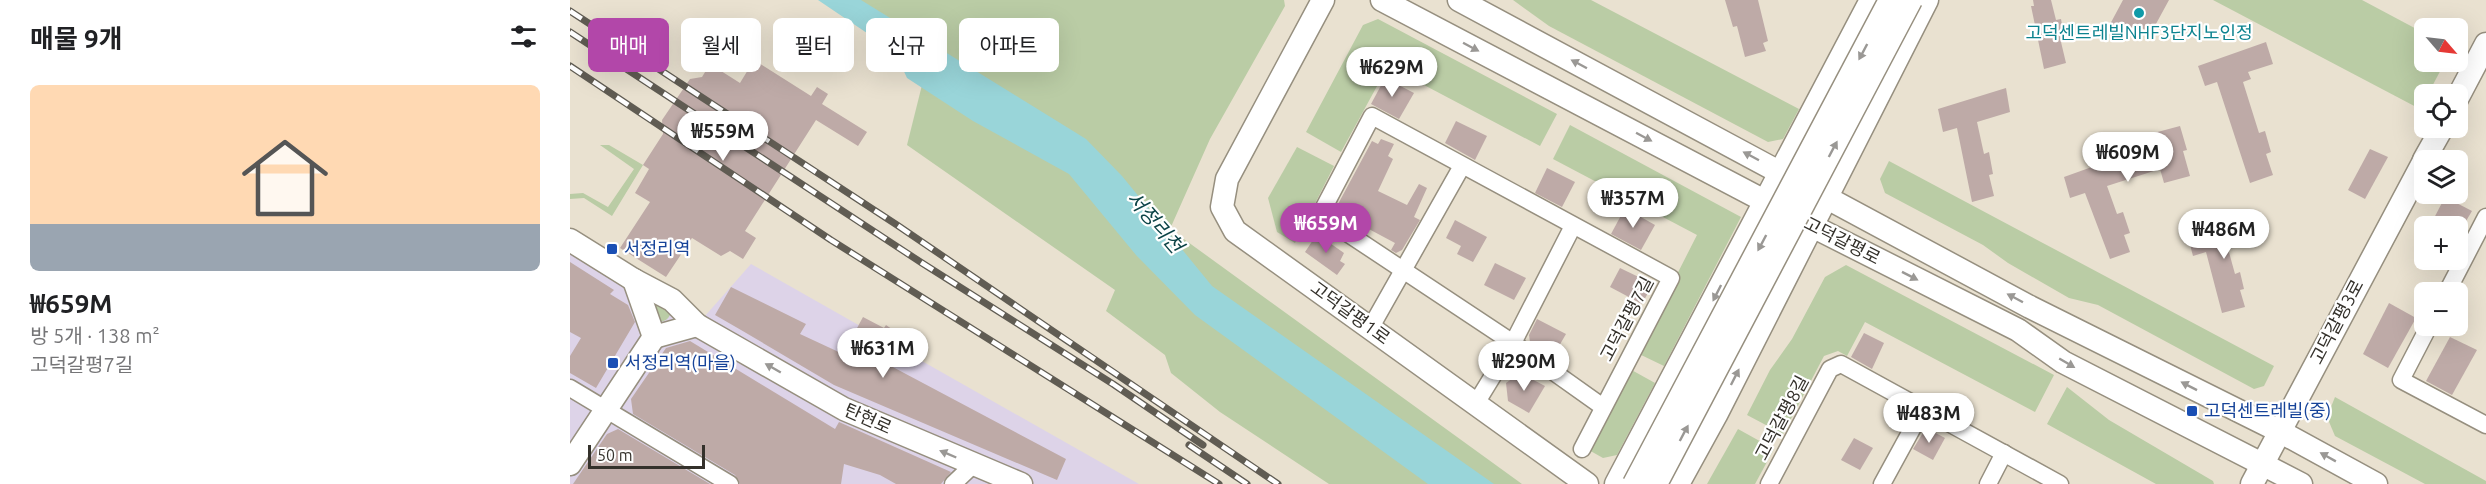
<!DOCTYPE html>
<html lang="ko">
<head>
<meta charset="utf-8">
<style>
  :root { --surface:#fff; --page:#f2f2f2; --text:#202124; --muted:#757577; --line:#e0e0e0; --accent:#b247a9 }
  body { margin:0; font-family:Ubuntu,"Noto Sans KR",sans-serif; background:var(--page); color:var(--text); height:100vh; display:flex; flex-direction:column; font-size:22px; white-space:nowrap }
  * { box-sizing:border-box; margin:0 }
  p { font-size:20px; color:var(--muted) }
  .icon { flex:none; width:33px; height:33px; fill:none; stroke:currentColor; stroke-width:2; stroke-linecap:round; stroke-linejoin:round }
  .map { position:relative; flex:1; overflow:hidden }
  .details { display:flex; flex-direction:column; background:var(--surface); width:570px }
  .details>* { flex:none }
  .hud { position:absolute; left:18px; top:18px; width:570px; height:54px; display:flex; gap:12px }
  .needle { width:39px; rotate:118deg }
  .fabs { position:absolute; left:1844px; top:18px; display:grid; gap:12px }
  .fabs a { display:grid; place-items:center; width:54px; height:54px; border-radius:9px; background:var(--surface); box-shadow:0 6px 24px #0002; font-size:30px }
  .scale { position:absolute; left:18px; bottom:15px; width:117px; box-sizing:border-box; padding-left:6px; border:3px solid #34312b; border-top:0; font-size:16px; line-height:21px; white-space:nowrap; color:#34312b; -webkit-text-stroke:4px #fff; paint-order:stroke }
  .price { position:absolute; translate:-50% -51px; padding:0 14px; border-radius:21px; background:#fff; color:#222; font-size:20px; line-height:39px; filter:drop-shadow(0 2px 3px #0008) }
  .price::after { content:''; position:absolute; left:50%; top:36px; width:18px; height:14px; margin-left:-9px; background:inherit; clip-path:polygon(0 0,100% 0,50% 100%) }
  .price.on { background:var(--accent); color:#fff }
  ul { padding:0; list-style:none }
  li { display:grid; align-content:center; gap:12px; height:318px; padding:0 30px }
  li+li { border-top:2px solid var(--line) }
  li span { display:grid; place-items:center; height:186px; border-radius:9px; color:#555 }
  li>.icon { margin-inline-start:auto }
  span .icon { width:108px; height:108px; fill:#fffc; stroke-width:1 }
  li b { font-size:26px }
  h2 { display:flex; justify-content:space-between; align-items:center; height:72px; padding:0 30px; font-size:26px }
  .pill { padding:0 21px; border-radius:9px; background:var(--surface); box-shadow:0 6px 24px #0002; font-size:21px; line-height:54px }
  .pill.on { background:var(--accent); color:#fff }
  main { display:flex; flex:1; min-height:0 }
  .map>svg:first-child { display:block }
  .commercial { fill:#ddd3e8 }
  .green { fill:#bacca5 }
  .water { fill:#99d5d9 }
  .building { fill:#beaaa7 }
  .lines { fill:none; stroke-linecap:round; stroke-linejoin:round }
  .street-casing { stroke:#968f7f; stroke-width:19 }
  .secondary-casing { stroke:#968f7f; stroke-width:25 }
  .street { stroke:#fff; stroke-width:16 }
  .secondary { stroke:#fff; stroke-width:22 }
  .rail-casing { stroke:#605c53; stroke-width:7 }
  .rail { stroke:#fff; stroke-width:4.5; stroke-dasharray:14; stroke-linecap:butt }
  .secondary-bridge-casing { stroke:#968f7f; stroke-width:25; stroke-linecap:butt }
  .secondary-bridge { stroke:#fff; stroke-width:22 }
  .oneway { fill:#9a9895 }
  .culture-dot { fill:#0f9aa8; stroke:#fff; stroke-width:2 }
  .transit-dot { fill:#1a4fb4; stroke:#fff; stroke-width:2 }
  .labels { text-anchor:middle; stroke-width:4.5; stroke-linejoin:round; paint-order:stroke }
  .culture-label { font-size:18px; fill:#0d838f; stroke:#fff }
  .street-label { font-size:18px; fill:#34312b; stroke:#fff }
  .transit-label { font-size:18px; fill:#164399; stroke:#fff; text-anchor:start }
  .water-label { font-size:20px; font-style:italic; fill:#0c4447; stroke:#fff }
</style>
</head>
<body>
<main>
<section class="details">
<h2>매물 9개<svg class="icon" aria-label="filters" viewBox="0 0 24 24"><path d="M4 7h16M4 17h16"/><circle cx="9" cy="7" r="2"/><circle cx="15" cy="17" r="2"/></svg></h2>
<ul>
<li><span style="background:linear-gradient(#ffd9b3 75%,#9aa5b1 0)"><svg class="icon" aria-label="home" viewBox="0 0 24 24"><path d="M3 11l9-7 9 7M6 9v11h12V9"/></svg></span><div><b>₩659M</b><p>방 5개 · 138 m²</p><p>고덕갈평7길</p></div></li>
</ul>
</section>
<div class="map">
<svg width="1916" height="484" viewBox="0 0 1916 484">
  <rect width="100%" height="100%" fill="#e9e1d0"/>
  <polygon class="commercial" points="0,242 127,325 181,264 569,484 0,484"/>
  <g class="green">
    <polygon points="264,0 714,0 715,6 640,139 600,229 952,484 759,484 650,412 601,373 595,355 536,311 545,290 337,145 359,57"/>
    <polygon points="943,0 1021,0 1229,109 1213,139 1198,142 979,26"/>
    <polygon points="1643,0 1792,0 1854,33 1854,62 1875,62 1858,94 1854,94 1854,102 1850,109"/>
    <polygon points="808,19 987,114 970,146 818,66 771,152 736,132 793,25"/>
    <polygon points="1000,125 1171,217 1094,366 1067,353 1127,235 983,159"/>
    <polygon points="30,145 39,145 73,165 42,216 14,198 0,199 0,194 13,193 38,207 64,169"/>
    <polygon points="727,147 764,166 725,243 707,232 698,198"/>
    <polygon points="1319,161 1704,366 1694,386 1684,389 1528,305 1499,298 1438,263 1413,245 1315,193 1310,179"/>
    <polygon points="1276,265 1484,375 1465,412 1295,322 1277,356 1268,351 1254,356 1213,434 1177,415 1200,370 1222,339 1255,277"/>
    <path d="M87,302l14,9c-1,7 -5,10 -11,11l-8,-16z"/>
    <polygon points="1058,368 1085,383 1047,455 1033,458 1017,449"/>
    <polygon points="1497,387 1539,420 1643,481 1644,484 1586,484 1477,424"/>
    <polygon points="1765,397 1916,481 1916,484 1855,484 1765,436 1757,417"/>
    <polygon points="1168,429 1204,449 1185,484 1137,484"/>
  </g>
  <polygon class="water" points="248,0 291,0 516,139 552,176 642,286 924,484 858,484 625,315 566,255 499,174 403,121 337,78 325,52"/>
  <g class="building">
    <polygon points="1155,0 1188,0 1198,41 1193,43 1196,51 1175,57 1167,26 1163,27"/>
    <polygon points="1463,0 1481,0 1486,20 1491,19 1495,41 1491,42 1496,63 1474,69 1461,6 1464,6"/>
    <polygon points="1553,0 1599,0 1581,33 1564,24 1556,37 1538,28"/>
    <polygon points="1696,42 1703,64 1678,72 1681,79 1673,82 1689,133 1695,131 1701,152 1696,154 1703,175 1680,183 1647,82 1635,86 1628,66"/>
    <polygon points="184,60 241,96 247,87 258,94 252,104 297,132 288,146 246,120 175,231 186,238 173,259 160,251 151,256 122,238 96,277 50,248 80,202 65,193 79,169 73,165 93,134 92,120 120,79 132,77 140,64 170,83"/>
    <polygon points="815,78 844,93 829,119 801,104"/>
    <polygon points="1436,88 1440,112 1407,122 1414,154 1419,152 1423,174 1419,175 1424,196 1402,202 1387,128 1373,132 1368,109"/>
    <polygon points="886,121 917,136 905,160 875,143"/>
    <polygon points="1610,126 1617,150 1613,151 1620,176 1594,183 1590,169 1537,186 1547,214 1553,212 1560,233 1554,235 1560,252 1540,259 1515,193 1500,198 1494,177 1583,145 1580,134"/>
    <polygon points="811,139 824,144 818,156 823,159 808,191 837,205 849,184 857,188 844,217 850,220 832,250 826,253 821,250 825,243 767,212 767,206 802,141 808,144"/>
    <polygon points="1800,149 1818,157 1795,199 1778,190"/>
    <polygon points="977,168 1005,182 992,207 965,193"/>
    <polygon points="1875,197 1902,211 1893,226 1871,226 1862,222"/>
    <polygon points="1055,208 1085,225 1071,250 1041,234"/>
    <polygon points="1680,218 1685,237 1657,245 1665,274 1670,272 1674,289 1670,290 1675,307 1652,313 1636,252 1623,256 1618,237"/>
    <polygon points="885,220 917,237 903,262 887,254 891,246 876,238"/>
    <polygon points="747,234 774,253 770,261 775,264 767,275 735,252"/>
    <polygon points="0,262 44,290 40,294 58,305 65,322 26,388 0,373 0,356 11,338 0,332"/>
    <polygon points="925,263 956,278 944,300 914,285"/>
    <polygon points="1050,268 1079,282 1080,289 1072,304 1040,287"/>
    <polygon points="161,287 236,324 230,334 273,354 293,317 314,328 316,325 336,339 319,365 496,459 487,480 264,385 171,330 145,315"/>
    <polygon points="1819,303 1846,318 1818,368 1793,354"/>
    <polygon points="967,319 996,334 982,358 960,342 959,335"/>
    <polygon points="1294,333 1314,343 1302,369 1281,357"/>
    <polygon points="1880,337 1907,350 1882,395 1856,381"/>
    <polygon points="120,341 265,429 269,422 381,472 371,484 326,484 310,475 274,464 271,484 170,484 165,475 63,414 61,399 96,348"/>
    <polygon points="950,373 975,386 959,413 938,401 936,383"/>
    <polygon points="1356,428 1375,438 1363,460 1343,449"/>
    <polygon points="48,429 140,484 3,484 37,434"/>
    <polygon points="1284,438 1303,448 1290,470 1271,460"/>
  </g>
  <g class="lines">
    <g class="street-casing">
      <g id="street">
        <polyline points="1877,292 1916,217"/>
        <polyline points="1859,326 1831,380 1916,425"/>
        <polyline points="801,327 892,166"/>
        <polyline points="0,388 160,484"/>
        <polyline points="905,405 943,343 1003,226"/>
        <polyline points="1012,449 1101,278 802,116 750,215 943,343 1033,407"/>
        <polyline points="383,484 403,465"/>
        <polyline points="1199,484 1260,369 1271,364 1490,484"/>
        <polyline points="1312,484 1353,409"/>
        <polyline points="1418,484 1434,453"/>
      </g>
    </g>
    <g class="secondary-casing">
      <g id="secondary">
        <polyline points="753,0 657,179 652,207 665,231 1017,484"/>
        <polyline points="812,0 1242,226 1448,330 1493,362 1731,484"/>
        <polyline points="889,0 1460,307 1709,431 1806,484"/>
        <polyline points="1887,99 1916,44"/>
        <polyline points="1854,160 1872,128"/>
        <polyline points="0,240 64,280 102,300 127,325 274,409 451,484"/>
        <polyline points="64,280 84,337"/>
        <polyline points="84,337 127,325"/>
        <polyline points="0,464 84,337"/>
        <polyline points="1046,484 1301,0"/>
        <polyline points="1108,484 1146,415 1357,0"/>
        <polyline points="1682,484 1854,161"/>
      </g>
    </g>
    <use href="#street" class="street"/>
    <use href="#secondary" class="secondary"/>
    <g class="rail-casing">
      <g id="rail">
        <polyline points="0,11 327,225 708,484"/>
        <polyline points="0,32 352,263 543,384 633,445"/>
        <polyline points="0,66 261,240 649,484"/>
        <polyline points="619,445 677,484"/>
      </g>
    </g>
    <use href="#rail" class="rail"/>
    <g class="secondary-bridge-casing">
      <g id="secondary-bridge">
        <polyline points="1064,484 1320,0"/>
        <polyline points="1086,484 1341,0"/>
      </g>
    </g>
    <use href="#secondary-bridge" class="secondary-bridge"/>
  </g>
  <defs><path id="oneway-solid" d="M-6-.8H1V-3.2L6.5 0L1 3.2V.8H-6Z" transform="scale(1.5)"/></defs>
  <g class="oneway">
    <use href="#oneway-solid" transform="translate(901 47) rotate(28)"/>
    <use href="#oneway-solid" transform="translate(1293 52) rotate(118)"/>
    <use href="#oneway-solid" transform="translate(1009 64) rotate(-152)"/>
    <use href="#oneway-solid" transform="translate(1074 137) rotate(28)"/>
    <use href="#oneway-solid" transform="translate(1263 149) rotate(-62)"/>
    <use href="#oneway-solid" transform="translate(1181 156) rotate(-152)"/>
    <use href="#oneway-solid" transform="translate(1192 243) rotate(118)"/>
    <use href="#oneway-solid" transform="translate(1340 276) rotate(27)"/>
    <use href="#oneway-solid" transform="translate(1147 293) rotate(117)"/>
    <use href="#oneway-solid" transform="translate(1445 298) rotate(-152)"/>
    <use href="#oneway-solid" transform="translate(1497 363) rotate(30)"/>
    <use href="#oneway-solid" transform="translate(203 368) rotate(-150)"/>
    <use href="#oneway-solid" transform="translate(1165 377) rotate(-63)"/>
    <use href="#oneway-solid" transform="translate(1619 386) rotate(-153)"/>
    <use href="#oneway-solid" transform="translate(1114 433) rotate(-62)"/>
    <use href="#oneway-solid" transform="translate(378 454) rotate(-157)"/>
    <use href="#oneway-solid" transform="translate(1758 457) rotate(-151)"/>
  </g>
  <circle class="culture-dot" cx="1569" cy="13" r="6"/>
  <g class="transit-dot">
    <rect x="36" y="243" width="12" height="12" rx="3"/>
    <rect x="37" y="357" width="12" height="12" rx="3"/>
    <rect x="1616" y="405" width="12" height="12" rx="3"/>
  </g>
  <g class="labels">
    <g class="culture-label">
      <text x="1569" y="39">고덕센트레빌NHF3단지노인정</text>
    </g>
    <g class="street-label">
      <text transform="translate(1272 241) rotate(27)" y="6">고덕갈평로</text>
      <text transform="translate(780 313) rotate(36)" y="6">고덕갈평1로</text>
      <text transform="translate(1057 319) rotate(-62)" y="6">고덕갈평7길</text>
      <text transform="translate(1767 322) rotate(-62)" y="6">고덕갈평3로</text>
      <text transform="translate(1212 418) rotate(-62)" y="6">고덕갈평8길</text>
      <text transform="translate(298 419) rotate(24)" y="6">탄현로</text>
    </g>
    <g class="transit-label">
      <text x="54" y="255">서정리역</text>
      <text x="55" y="369">서정리역(마을)</text>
      <text x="1634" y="417">고덕센트레빌(중)</text>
    </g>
    <g class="water-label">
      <text transform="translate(585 222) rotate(49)" y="7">서정리천</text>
    </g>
  </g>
</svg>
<div class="fabs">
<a><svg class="needle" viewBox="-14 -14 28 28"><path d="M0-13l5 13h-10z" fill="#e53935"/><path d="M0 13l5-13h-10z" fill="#757577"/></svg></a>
<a><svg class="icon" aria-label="locate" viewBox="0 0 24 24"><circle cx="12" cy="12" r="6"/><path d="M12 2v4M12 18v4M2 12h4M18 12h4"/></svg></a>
<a><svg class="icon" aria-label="layers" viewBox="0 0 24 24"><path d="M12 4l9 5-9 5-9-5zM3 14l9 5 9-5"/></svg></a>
<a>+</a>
<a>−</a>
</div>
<div class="scale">50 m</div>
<b class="price" style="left:822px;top:98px">₩629M</b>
<b class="price" style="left:153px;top:162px">₩559M</b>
<b class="price" style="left:1558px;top:183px">₩609M</b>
<b class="price" style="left:1063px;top:229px">₩357M</b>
<b class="price on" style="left:756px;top:254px">₩659M</b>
<b class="price" style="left:1654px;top:260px">₩486M</b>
<b class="price" style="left:313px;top:379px">₩631M</b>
<b class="price" style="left:954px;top:392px">₩290M</b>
<b class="price" style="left:1359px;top:444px">₩483M</b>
<div class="hud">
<a class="pill on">매매</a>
<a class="pill">월세</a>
<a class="pill">필터</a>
<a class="pill">신규</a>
<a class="pill">아파트</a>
</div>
</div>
</main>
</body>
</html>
